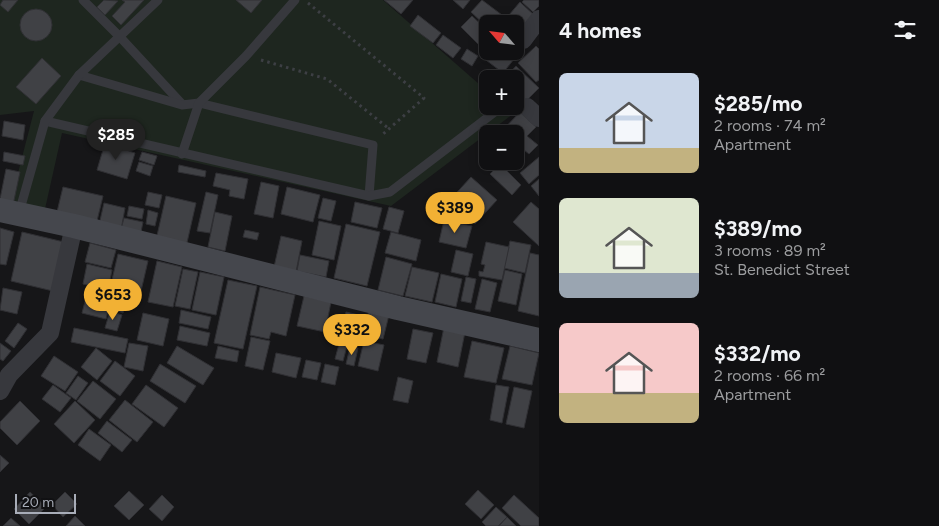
<!DOCTYPE html>
<html lang="en">
<head>
<meta charset="utf-8">
<style>
  :root { --surface:#101012; --page:#1e1e20; --text:#f1f3f6; --muted:#9c9d9f; --line:#303032; --accent:#f2b134 }
  body { margin:0; font-family:Figtree,sans-serif; background:var(--page); color:var(--text); height:100vh; display:flex; flex-direction:column; font-size:19px; white-space:nowrap }
  * { box-sizing:border-box; margin:0 }
  p { font-size:16px; color:var(--muted) }
  .icon { flex:none; width:28px; height:28px; fill:none; stroke:currentColor; stroke-width:2; stroke-linecap:round; stroke-linejoin:round }
  .map { position:relative; flex:1; overflow:hidden }
  .side { display:flex; flex-direction:column; background:var(--surface); width:400px }
  .side>* { flex:none }
  .needle { width:32px; rotate:298deg }
  .controls { position:absolute; left:479px; top:15px; display:grid; gap:10px }
  .controls a { display:grid; place-items:center; width:45px; height:45px; border-radius:8px; background:var(--surface); box-shadow:0 2px 12px #0003,0 0 0 1px var(--line); font-size:25px }
  .scale { position:absolute; left:15px; bottom:12px; width:61px; box-sizing:border-box; padding-left:5px; border:2px solid #a8adb8; border-top:0; font-size:14px; line-height:18px; white-space:nowrap; color:#a8adb8; -webkit-text-stroke:4px #111113; paint-order:stroke }
  .price { position:absolute; translate:-50% -42px; padding:0 11px; border-radius:18px; background:var(--accent); color:#111; font-size:16px; line-height:32px; filter:drop-shadow(0 1px 2px #0008) }
  .price::after { content:''; position:absolute; left:50%; top:30px; width:15px; height:11px; margin-left:-8px; background:inherit; clip-path:polygon(0 0,100% 0,50% 100%) }
  .price.selected { background:#222; color:#fff }
  ul { padding:0; list-style:none }
  li { display:flex; align-items:center; gap:15px; height:125px; padding:0 20px }
  li span { display:grid; place-items:center; flex:none; width:140px; height:100px; border-radius:8px; color:#555 }
  li>.icon { margin-inline-start:auto }
  span .icon { width:60px; height:60px; fill:#fffc; stroke-width:1 }
  li b { font-size:21px }
  h2 { display:flex; justify-content:space-between; align-items:center; height:60px; padding:0 20px; font-size:21px }
  main { display:flex; flex:1; min-height:0 }
  .map>svg:first-child { display:block }
  .green { fill:#1e261f }
  .building { fill:#404145; stroke:#303034 }
  .lines { fill:none; stroke-linecap:round; stroke-linejoin:round }
  .path { stroke:#3d3f44; stroke-width:3; stroke-dasharray:2.5 4; stroke-linecap:butt }
  .lane { stroke:#37383d; stroke-width:9 }
  .street { stroke:#37383d; stroke-width:18 }
  .secondary { stroke:#45474d; stroke-width:24 }
</style>
</head>
<body>
<main>
<div class="map">
<svg width="539" height="526" viewBox="0 0 539 526">
  <rect width="100%" height="100%" fill="#161618"/>
  <polygon class="green" points="0,0 383,0 487,91 488,106 505,106 513,114 391,206 62,133 45,209 11,200 34,111 0,115"/>
  <g class="building">
    <polygon points="3,0 18,0 8,12 0,5"/>
    <polygon points="104,0 118,1 105,15 97,7"/>
    <polygon points="122,0 144,0 121,25 112,16 125,2"/>
    <polygon points="236,0 262,0 251,13"/>
    <polygon points="384,0 413,0 401,14"/>
    <polygon points="453,0 470,0 463,9"/>
    <polygon points="482,0 502,15 494,24 488,24 488,28 471,12"/>
    <polygon points="524,0 539,0 539,6 533,12 522,2"/>
    <polygon points="520,2 535,16 524,28 509,15"/>
    <circle cx="36" cy="25" r="16"/>
    <polygon points="418,15 441,33 433,43 410,26"/>
    <polygon points="472,16 488,31 488,42 482,48 461,27"/>
    <polygon points="510,18 522,31 515,38 515,24 505,24"/>
    <polygon points="443,35 461,48 453,58 436,45"/>
    <polygon points="536,46 539,49 539,80 536,82 518,63"/>
    <polygon points="467,49 478,56 472,66 461,59"/>
    <polygon points="488,50 504,51 514,59 503,73 482,57"/>
    <polygon points="42,58 61,76 36,104 16,87"/>
    <polygon points="516,66 539,88 522,105 515,99 515,79 504,79"/>
    <polygon points="520,112 536,127 527,136 538,145 529,154 519,146 515,150 515,134 499,134"/>
    <polygon points="4,121 25,125 23,140 2,136"/>
    <polygon points="105,143 135,153 127,179 97,170"/>
    <polygon points="4,152 25,156 23,165 3,161"/>
    <polygon points="142,152 157,156 154,165 139,160"/>
    <polygon points="539,157 539,175 529,184 520,173"/>
    <polygon points="139,162 153,166 150,176 136,171"/>
    <polygon points="500,164 521,185 512,195 490,174"/>
    <polygon points="179,165 206,171 205,177 178,172"/>
    <polygon points="6,169 20,172 13,205 0,199"/>
    <polygon points="216,173 248,179 244,199 229,196 230,190 213,186"/>
    <polygon points="471,177 497,200 475,224 449,201"/>
    <polygon points="539,179 539,196 531,186"/>
    <polygon points="261,182 279,186 273,218 254,214"/>
    <polygon points="63,187 103,196 96,225 56,216"/>
    <polygon points="287,187 320,195 313,222 281,214"/>
    <polygon points="148,192 162,195 159,208 145,205"/>
    <polygon points="206,192 218,195 210,233 197,231"/>
    <polygon points="166,196 196,203 186,247 156,240"/>
    <polygon points="323,198 336,201 331,221 318,218"/>
    <polygon points="355,202 382,208 377,228 351,222"/>
    <polygon points="531,202 539,209 539,246 513,222"/>
    <polygon points="104,203 125,208 121,230 99,225"/>
    <polygon points="129,206 144,209 142,219 127,216"/>
    <polygon points="389,207 404,211 398,233 383,229"/>
    <polygon points="148,210 158,213 155,226 146,224"/>
    <polygon points="215,212 232,216 225,251 208,247"/>
    <polygon points="124,218 143,222 140,237 120,233"/>
    <polygon points="444,220 472,226 466,248 439,242"/>
    <polygon points="319,221 341,226 334,260 312,255"/>
    <polygon points="346,224 380,232 367,286 334,278"/>
    <polygon points="0,228 14,232 6,265 0,264"/>
    <polygon points="245,230 259,233 257,240 243,237"/>
    <polygon points="22,232 64,242 53,291 11,281"/>
    <polygon points="391,232 421,240 416,261 385,253"/>
    <polygon points="281,236 302,241 296,272 274,267"/>
    <polygon points="510,241 531,245 525,273 504,268"/>
    <polygon points="486,242 509,247 502,280 479,276 479,271 483,272 485,265 481,264"/>
    <polygon points="90,243 116,250 111,268 85,262"/>
    <polygon points="456,250 473,254 468,276 451,272"/>
    <polygon points="530,253 539,255 539,316 518,311"/>
    <polygon points="118,254 148,261 141,291 111,284"/>
    <polygon points="300,255 329,261 326,277 297,271"/>
    <polygon points="386,257 412,264 403,296 378,290"/>
    <polygon points="157,261 182,267 173,307 148,302"/>
    <polygon points="87,264 112,270 108,290 83,284"/>
    <polygon points="412,267 439,273 432,302 405,296"/>
    <polygon points="183,269 198,272 190,309 175,306"/>
    <polygon points="505,270 522,274 516,305 498,301"/>
    <polygon points="200,272 224,277 216,315 192,310"/>
    <polygon points="441,274 462,279 456,307 435,302"/>
    <polygon points="466,277 476,279 471,303 461,301"/>
    <polygon points="482,279 497,283 490,312 475,309"/>
    <polygon points="228,280 257,286 243,349 214,343"/>
    <polygon points="260,287 295,295 286,336 271,332 269,339 250,335"/>
    <polygon points="3,288 22,292 17,314 0,310"/>
    <polygon points="88,290 112,296 106,319 82,313"/>
    <polygon points="304,296 331,302 325,332 297,326"/>
    <polygon points="114,298 127,302 123,313 111,309"/>
    <polygon points="181,310 211,317 208,329 179,323"/>
    <polygon points="369,310 389,315 383,339 364,335"/>
    <polygon points="110,311 122,315 117,331 105,328"/>
    <polygon points="346,312 363,316 358,339 341,335"/>
    <polygon points="143,313 169,319 163,346 137,340"/>
    <polygon points="18,323 27,329 14,348 5,341"/>
    <polygon points="180,326 210,333 207,346 177,340"/>
    <polygon points="444,327 465,332 458,367 437,362"/>
    <polygon points="74,328 128,339 125,353 71,342"/>
    <polygon points="413,329 433,333 426,363 407,359"/>
    <polygon points="251,337 270,341 263,370 245,366"/>
    <polygon points="364,341 384,345 378,371 358,366"/>
    <polygon points="472,341 504,348 496,383 464,377"/>
    <polygon points="0,343 11,351 3,361 0,359"/>
    <polygon points="129,343 148,346 143,371 124,367"/>
    <polygon points="339,344 347,346 343,361 335,359"/>
    <polygon points="177,346 214,368 203,385 167,363"/>
    <polygon points="218,346 239,351 237,362 215,358"/>
    <polygon points="510,346 539,353 532,385 502,379"/>
    <polygon points="350,347 358,348 354,366 346,364"/>
    <polygon points="96,348 112,361 97,380 81,367"/>
    <polygon points="276,353 301,358 296,378 272,372"/>
    <polygon points="54,356 78,372 65,391 41,376"/>
    <polygon points="306,360 321,363 317,380 302,377"/>
    <polygon points="115,361 135,376 120,396 100,381"/>
    <polygon points="160,364 196,386 185,403 150,381"/>
    <polygon points="325,364 339,367 335,385 321,382"/>
    <polygon points="78,376 88,383 76,400 66,393"/>
    <polygon points="398,377 413,381 408,403 393,400"/>
    <polygon points="93,381 116,399 100,419 77,401"/>
    <polygon points="53,385 71,398 60,412 42,399"/>
    <polygon points="146,385 178,408 164,427 132,404"/>
    <polygon points="496,385 509,387 502,423 490,420"/>
    <polygon points="514,387 532,391 524,428 506,424"/>
    <polygon points="125,400 153,422 137,442 109,420"/>
    <polygon points="20,401 40,421 17,445 0,428 0,422"/>
    <polygon points="75,401 95,420 74,443 54,424"/>
    <polygon points="107,421 132,440 122,452 98,433"/>
    <polygon points="89,429 111,445 100,461 78,445"/>
    <polygon points="0,455 9,463 0,472"/>
    <polygon points="478,490 494,505 481,519 465,504"/>
    <polygon points="129,491 144,505 129,520 114,506"/>
    <polygon points="30,492 46,507 29,524 14,509"/>
    <polygon points="65,492 77,504 63,517 52,505"/>
    <polygon points="162,495 174,507 162,521 149,509"/>
    <polygon points="514,495 539,518 539,526 521,526 502,508"/>
    <polygon points="496,507 507,517 498,526 486,526 482,522"/>
    <polygon points="75,516 85,526 66,526"/>
    <polygon points="507,517 516,526 499,526"/>
    <polygon points="11,518 20,526 3,526"/>
  </g>
  <g class="lines">
    <g class="path">
      <polyline points="308,3 424,98 382,135"/>
      <polyline points="261,60 327,79 388,128"/>
    </g>
    <g class="lane">
      <polyline points="83,0 120,37 182,104"/>
      <polyline points="79,75 182,105 199,103 373,145 369,196"/>
      <polyline points="45,121 369,196 390,192 500,108"/>
      <polyline points="182,154 199,103 246,56 295,0"/>
      <polyline points="19,213 45,121 79,75 158,0"/>
    </g>
    <g class="street">
      <polyline points="523,40 539,19"/>
      <polyline points="527,107 539,118"/>
      <polyline points="0,391 9,375 50,333 74,226"/>
    </g>
    <polyline class="secondary" points="0,210 74,226 398,308 539,340"/>
  </g>
</svg>
<div class="controls">
<a><svg class="needle" viewBox="-14 -14 28 28"><path d="M0-13l5 13h-10z" fill="#e53935"/><path d="M0 13l5-13h-10z" fill="#9c9d9f"/></svg></a>
<a>+</a>
<a>−</a>
</div>
<div class="scale">20 m</div>
<b class="price selected" style="left:116px;top:161px">$285</b>
<b class="price" style="left:455px;top:234px">$389</b>
<b class="price" style="left:113px;top:321px">$653</b>
<b class="price" style="left:352px;top:356px">$332</b>
</div>
<section class="side">
<h2>4 homes<svg class="icon" aria-label="filters" viewBox="0 0 24 24"><path d="M4 7h16M4 17h16"/><circle cx="9" cy="7" r="2"/><circle cx="15" cy="17" r="2"/></svg></h2>
<ul>
<li><span style="background:linear-gradient(#c9d6e8 75%,#c2b280 0)"><svg class="icon" aria-label="home" viewBox="0 0 24 24"><path d="M3 11l9-7 9 7M6 9v11h12V9"/></svg></span><div><b>$285/mo</b><p>2 rooms · 74 m²</p><p>Apartment</p></div></li>
<li><span style="background:linear-gradient(#dfe7d0 75%,#9aa5b1 0)"><svg class="icon" aria-label="home" viewBox="0 0 24 24"><path d="M3 11l9-7 9 7M6 9v11h12V9"/></svg></span><div><b>$389/mo</b><p>3 rooms · 89 m²</p><p>St. Benedict Street</p></div></li>
<li><span style="background:linear-gradient(#f6c9c9 70%,#c2b280 0)"><svg class="icon" aria-label="home" viewBox="0 0 24 24"><path d="M3 11l9-7 9 7M6 9v11h12V9"/></svg></span><div><b>$332/mo</b><p>2 rooms · 66 m²</p><p>Apartment</p></div></li>
</ul>
</section>
</main>
</body>
</html>
